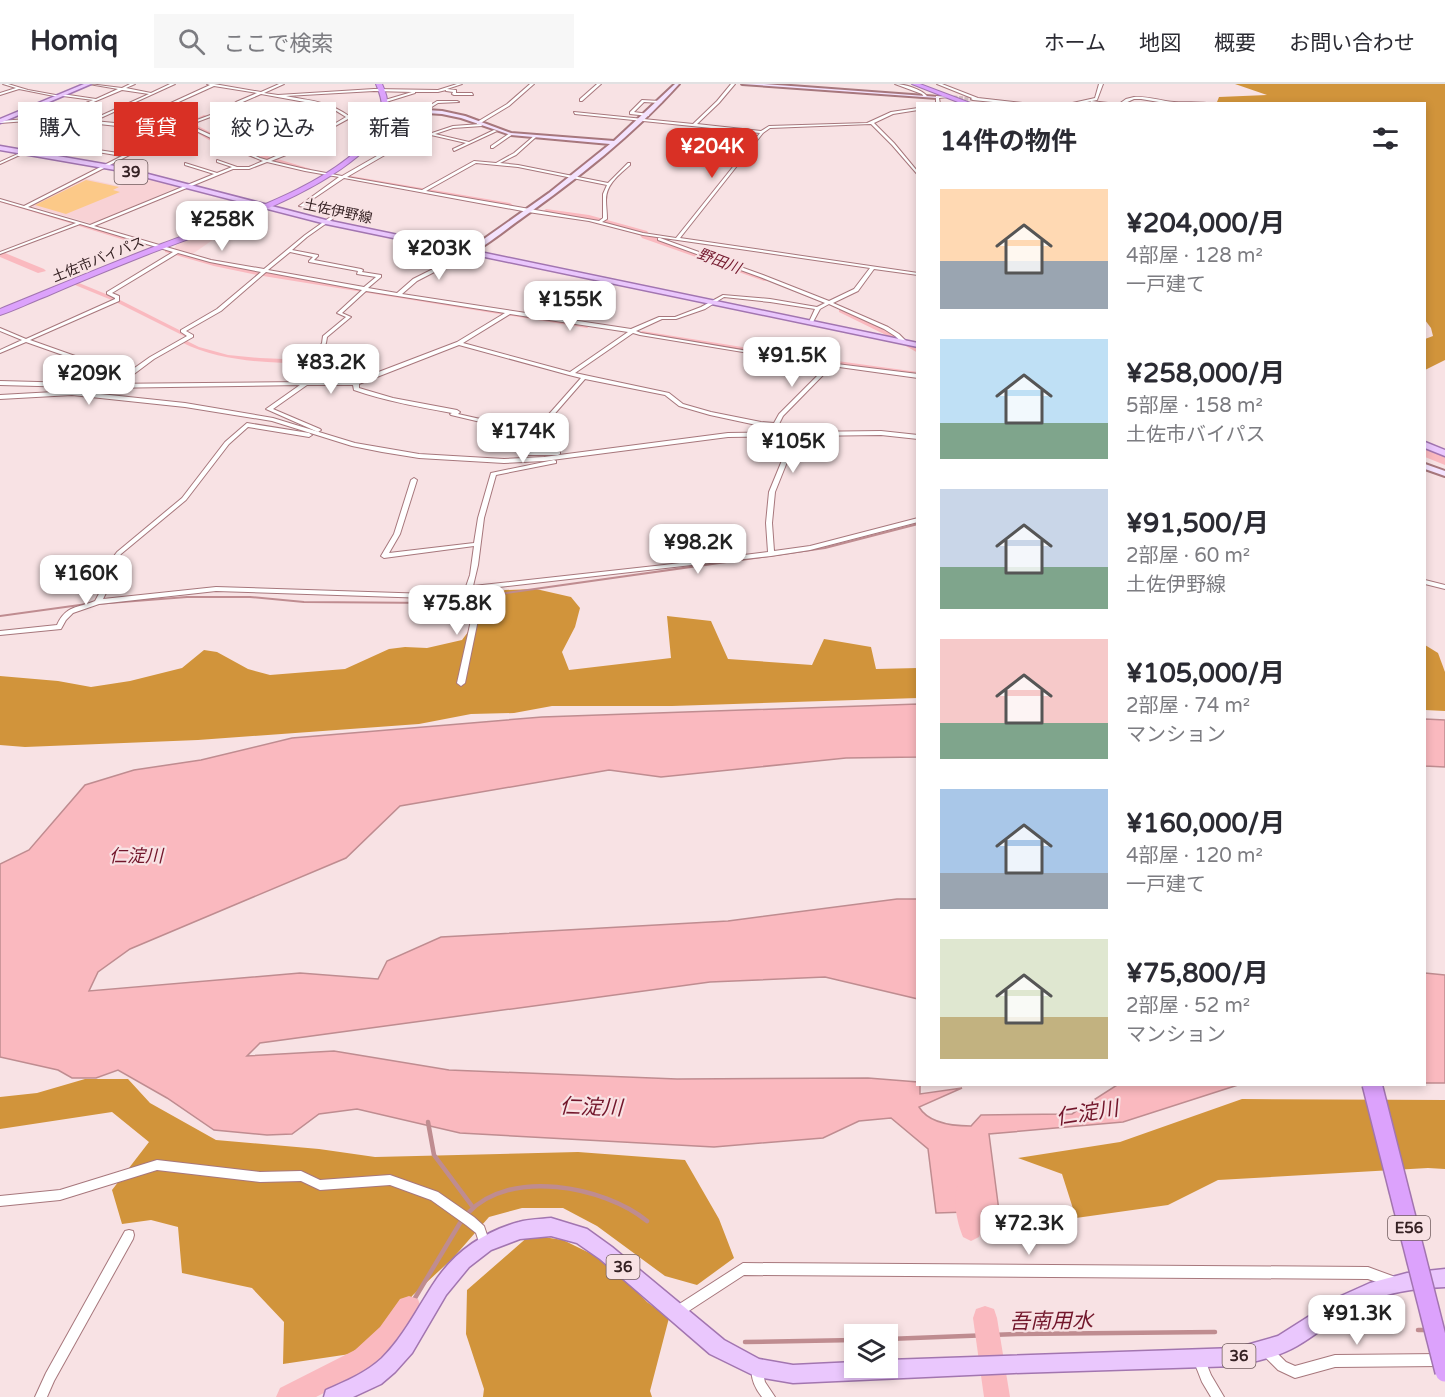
<!DOCTYPE html>
<html lang="ja">
<head>
<meta charset="utf-8">
<style>
  :root { --surface:#fff; --page:#f7f7f7; --text:#2b2b33; --muted:#7c7c81; --line:#e1e1e2; --accent:#d93025 }
  body { margin:0; font-family:"Varela Round","Noto Sans JP",sans-serif; background:var(--page); color:var(--text); height:100vh; display:flex; flex-direction:column; font-size:22px; white-space:nowrap }
  * { box-sizing:border-box; margin:0 }
  p { font-size:20px; color:var(--muted) }
  .icon { flex:none; width:33px; height:33px; fill:none; stroke:currentColor; stroke-width:2; stroke-linecap:round; stroke-linejoin:round }
  .map { position:relative; flex:1; overflow:hidden }
  .sheet { position:absolute; left:916px; top:18px; width:510px; height:984px; display:flex; flex-direction:column; background:var(--surface); border-radius:0px; box-shadow:0 3px 9px #0003 }
  .sheet>* { flex:none }
  .top-card { position:absolute; left:18px; top:18px; width:570px; height:54px; display:flex; gap:12px }
  .tools { position:absolute; left:844px; top:1240px; display:grid; gap:12px }
  .tools a { display:grid; place-items:center; width:54px; height:54px; border-radius:0px; background:var(--surface); box-shadow:0 3px 9px #0003; font-size:30px }
  .price { position:absolute; translate:-50% -51px; padding:0 14px; border-radius:12px; background:#fff; color:#222; font-size:20px; line-height:39px; filter:drop-shadow(0 2px 3px #0008) }
  .price::after { content:''; position:absolute; left:50%; top:36px; width:18px; height:14px; margin-left:-9px; background:inherit; clip-path:polygon(0 0,100% 0,50% 100%) }
  .price.active { background:var(--accent); color:#fff }
  ul { padding:0; list-style:none }
  li { display:flex; align-items:center; gap:18px; height:150px; padding:0 24px }
  li span { display:grid; place-items:center; flex:none; width:168px; height:120px; border-radius:0px; color:#555 }
  li>.icon { margin-inline-start:auto }
  span .icon { width:72px; height:72px; fill:#fffc; stroke-width:1 }
  li b { font-size:26px }
  h2 { display:flex; justify-content:space-between; align-items:center; height:72px; padding:0 24px; font-size:26px }
  .pill { padding:0 21px; border-radius:0px; background:var(--surface); box-shadow:0 3px 9px #0003; font-size:21px; line-height:54px }
  .pill.active { background:var(--accent); color:#fff }
  header { display:flex; align-items:center; gap:36px; box-sizing:border-box; height:84px; padding:0 30px; background:var(--surface); border-bottom:2px solid var(--line) }
  header strong { font-size:28px }
  nav { display:flex; gap:33px; margin-inline-start:auto; font-size:21px }
  .search { width:420px; height:54px; background:var(--page); display:flex; align-items:center; gap:15px; box-sizing:border-box; padding:0 21px; border-radius:0px; color:var(--muted); font-size:22px }
  .map>svg:first-child { display:block }
  .built { fill:#f8d2d5 }
  .green { fill:#fcc988 }
  .forest { fill:#d1943b }
  .water { fill:#fab9bf; stroke:#bf8c90; stroke-width:1.5 }
  .lines { fill:none; stroke-linecap:round; stroke-linejoin:round }
  .stream-far1 { stroke:#bf8c90; stroke-width:2 }
  .stream { stroke:#bf8c90; stroke-width:4.5 }
  .canal { fill:#fab9bf; fill-rule:evenodd }
  .river { fill:#fab9bf; fill-rule:evenodd }
  .street-tunnel { stroke:#d1bcbe; stroke-width:4; stroke-dasharray:4 1.5; stroke-linecap:butt }
  .street-casing { stroke:#a7777c; stroke-width:2 }
  .secondary-casing { stroke:#a7777c; stroke-width:4 }
  .primary-casing { stroke:#a275b0; stroke-width:3 }
  .highway-casing { stroke:#a275b0; stroke-width:2 }
  .street { fill:#fff; fill-rule:evenodd }
  .secondary { fill:#f4e3fe; fill-rule:evenodd }
  .primary { fill:#eac7fd; fill-rule:evenodd }
  .highway { fill:#dca2fc; fill-rule:evenodd }
  .highway-bridge-casing { stroke:#a275b0; stroke-width:22; stroke-linecap:butt }
  .highway-bridge { stroke:#dca2fc; stroke-width:19 }
  .labels { text-anchor:middle; stroke-width:4.5; stroke-linejoin:round; paint-order:stroke }
  .far-street-label { font-size:14px; fill:#362224; stroke:#f8e2e4 }
  .shield { fill:#f8e2e4; stroke:#705c5e; stroke-width:1.5 }
  .shield-label { font-size:15px; font-weight:bold; fill:#362224 }
  .far-water-label { font-size:15px; font-style:italic; fill:#72162b; stroke:#f8e2e4 }
  .water-label { font-size:18px; font-style:italic; fill:#72162b; stroke:#f8e2e4 }
  .near-water-label { font-size:21px; font-style:italic; fill:#72162b; stroke:#f8e2e4 }
</style>
</head>
<body>
<header>
<strong>Homiq</strong>
<div class="search"><svg class="icon" aria-label="search" viewBox="0 0 24 24"><circle cx="10" cy="10" r="6"/><path d="M15 15l6 6"/></svg>ここで検索</div>
<nav><a>ホーム</a><a>地図</a><a>概要</a><a>お問い合わせ</a></nav>
</header>
<div class="map">
<svg width="1445" height="1313" viewBox="0 0 1445 1313">
  <rect width="100%" height="100%" fill="#f8e2e4"/>
  <g class="built">
    <polygon points="142,93 178,103 93,140 30,122 83,94 119,102"/>
    <polygon points="198,152 214,155 191,171 174,166 176,161"/>
  </g>
  <polygon class="green" points="86,96 119,103 113,106 120,108 66,130 35,121"/>
  <g class="forest">
    <polygon points="1235,0 1445,0 1445,276 1425,286 1425,255 1433,252 1431,244 1425,236 1425,20 1217,18 1219,13 1267,11"/>
    <polygon points="536,505 571,513 580,524 575,543 562,568 569,586 671,574 667,532 711,537 728,575 812,581 824,555 871,563 876,585 918,584 918,614 672,622 552,622 514,629 471,630 419,640 198,656 25,663 0,661 0,592 58,597 91,603 130,597 182,584 204,566 217,568 248,585 270,591 345,585 389,565 405,563 427,564 462,556 474,540 486,515 505,506"/>
    <polygon points="1425,561 1438,569 1445,588 1445,627 1425,626"/>
    <polygon points="85,995 128,995 150,1019 216,1056 319,1065 375,1073 578,1068 685,1076 719,1135 734,1174 697,1201 665,1192 597,1142 563,1124 522,1124 489,1133 453,1174 413,1211 387,1242 350,1270 283,1280 284,1238 252,1204 182,1189 178,1143 151,1136 122,1140 112,1106 149,1058 112,1028 0,1045 0,1013 37,1009"/>
    <polygon points="1242,1015 1445,1016 1445,1085 1428,1084 1218,1096 1168,1121 1076,1134 1062,1090 1018,1074 1120,1058"/>
    <polygon points="530,1151 563,1156 608,1178 647,1218 669,1234 650,1307 652,1313 483,1313 484,1305 466,1250 467,1206"/>
  </g>
  <g class="water">
    <path d="M918,620v53l-72,1 -185,19 -52,-7 -209,36 -54,52 -216,91 -32,23 -9,19 211,-18 78,6 9,-18 54,-24 287,-16 169,-22h21v100l-93,-22 -115,5 -450,61 -13,13 87,-5 115,19 228,9 191,-1 50,4 2,3v9l42,-6 -43,19c10,17 34,19 52,19l10,-11 91,-1 45,-29h121l-115,37 -134,12 10,77 -63,2 -8,-64 -37,-31 -32,3 -36,17 -109,9 -254,-14 -103,-24 -38,5 -27,20 -25,1 -53,-5 -47,-32 -49,-28 -22,8h-24l-14,-8 -58,-13v-193l29,-14 56,-65 49,-15 67,-10 91,-22 250,-21z"/>
    <polygon points="1425,635 1445,636 1445,683 1425,682"/>
    <polygon points="1425,889 1445,891 1445,999 1425,999"/>
  </g>
  <g class="lines">
    <g class="stream-far1">
      <polyline points="96,520 187,513 250,513 304,518 436,519 825,464 918,440"/>
      <polyline points="0,532 87,520"/>
    </g>
    <g class="stream">
      <polyline points="428,1038 434,1071 472,1122"/>
      <path d="M468,1129c41,-45 136,-27 179,8"/>
      <polyline points="409,1224 460,1139"/>
      <polyline points="1418,1246 1428,1246"/>
      <polyline points="888,1255 1017,1250 1215,1248"/>
      <polyline points="745,1258 855,1256"/>
    </g>
    <g class="canal">
      <polygon points="0,116 74,137 74,138 70,139 0,118"/>
      <polygon points="79,140 83,140 139,158 134,159 79,142"/>
      <polygon points="167,165 215,179 257,187 587,240 590,242 587,244 257,191 214,182 165,168 165,166"/>
      <polygon points="54,189 58,189 65,193 60,194 54,191"/>
      <polygon points="75,199 79,199 118,215 191,252 186,253 114,217 75,201"/>
      <polygon points="642,247 793,271 918,288 918,292 793,275 640,250 639,249"/>
      <path d="M181,256h4l14,7 29,8 32,3 48,2 3,2 -3,2c-44,-2 -87,-2 -127,-22z"/>
    </g>
    <g class="river">
      <path d="M204,31l7,2 -17,7 47,24 70,21 -4,2c-40,-8 -90,-21 -123,-47z"/>
      <polygon points="345,91 510,119 514,122 510,125 348,95 345,95"/>
      <polygon points="546,125 589,131 647,147 649,150 772,195 764,197 642,154 640,151 588,137 543,130 542,128"/>
      <polygon points="0,167 44,185 46,187 38,189 0,173"/>
      <polygon points="839,224 847,224 901,252 900,254 892,254 839,228"/>
      <polygon points="911,259 918,262 918,269 906,262"/>
      <polygon points="1425,365 1445,373 1445,381 1425,373"/>
      <path d="M966,1096l8,4c6,15 11,39 5,53l-8,4 -8,-4c-6,-14 -11,-38 -5,-53z"/>
      <polygon points="409,1212 418,1215 421,1224 398,1261 373,1284 316,1313 276,1313 280,1304 355,1266 380,1243 400,1215"/>
      <polygon points="985,1222 994,1225 997,1234 1010,1313 984,1313 973,1234 976,1225"/>
    </g>
    <polyline class="street-tunnel" points="948,13 973,15"/>
    <g class="street-casing">
      <g id="street">
        <polygon points="3,0 8,0 28,6 61,12 59,13 19,5 0,11 0,9 16,4"/>
        <path d="M89,0l33,4 8,-4h5l-9,4 25,5 19,-9h5l-81,37 31,3 85,-39 -3,-1h7l47,8 18,-8h5l-20,9 14,2 96,-6 64,1 19,-6h5l-15,5 9,1v3h16l1,2h-19l-2,-1 1,-2 -7,-1v-1l-8,2h-23v1l-29,9 -1,-2 27,-8 -38,-1 -88,5c26,5 41,5 63,20l29,-10 3,1 -30,11 8,4 17,2v2l-11,-1 -17,-6 -31,17 9,1v2l-55,22 34,8 37,7 75,-43 -36,-4 -1,-2 52,6 21,-7 28,-2 1,2 -29,2 -18,6 34,8 25,-12 3,1 -43,20 -1,-2 13,-6 -35,-8 -10,-1 -74,43 75,13 52,-29 22,2 18,-10 21,-18 1,2 -20,18 -16,8 18,2 90,18 20,-20h2v2c-10,9 -24,19 -24,35 0,6 1,12 1,19l-5,3 41,11 33,5 84,-105 -185,-19 -1,-2 119,12 24,-23 14,-17h4l-16,19 -22,21 64,7 8,-5 98,-3 24,-11 27,-4v2l-25,4 -19,9 20,20 24,29v3l-26,-30 -21,-21 -101,4 -7,5 -83,105 238,35v2l-44,-6 -16,22 -25,12 55,24 11,7 9,9v1h-4l-9,-8 -11,-7 -55,-25 -9,5 -7,13 -2,1 -2,-1 6,-13 -45,-7 -46,-5 -19,12 -29,10h-14l-26,12 5,2 155,26 122,15v4l-86,-12 -49,50 -4,8 47,4 1,1 -3,2 -63,-5 -51,-11 -31,-9 -14,-11 -80,-16 -61,70 6,2 30,1v2l-2,1h-29l-10,-5v-2l12,-14 -80,-19 -1,-1 2,-1c-33,-6 -66,-12 -98,-23l-1,-5h-46l-34,24 47,20 1,1 -3,2 -52,-23 34,-24 -198,3 -37,3 -1,-1 3,-2 35,-4 201,-2 5,-17 14,-22 1,-7 23,-19 -9,-4 25,-23 -96,-18 -45,39 -35,20 7,4v2l-39,22 -28,21 -3,-2 2,-1 -99,-35 -26,11v-3l22,-10 -22,-9v-3l26,11 89,-40v-1l-8,-4v-2l66,-40 -93,-28 -80,30v-2l76,-29 -76,-22v-2l24,7 98,-50 -43,-7 -1,-2 47,7 55,-28h-63l-27,-3 -90,41v-2l86,-39 -32,-4 -54,4v-2l54,-4 39,-17 -30,-4 -1,-2 34,5 22,-10zM214,2l43,7 -21,9 -12,8 -38,14h-56zM122,6l27,4 -60,27 -31,-4zM261,10l44,8 -34,15 -40,-8 7,-5zM309,18c15,3 24,6 37,15l-17,10 -54,-9zM229,26l97,18 -14,8 9,2 -15,6 -42,-11v2l39,11 -14,5 -37,-10v2l33,9 -18,8 -7,-2 -37,-17 43,-13v-2l-46,13 -31,-14zM186,42l31,15v1l46,19 -14,6h-12l-20,-7v2l15,5 -15,6 -32,-10v2l29,9 -124,51 -62,-18zM267,78l38,9 34,6 -40,29 37,7 -31,22 -41,34 -53,-9 -117,-34 139,-57h16zM476,79l42,4 89,18 -4,9v24l-4,3 -173,-30zM344,94l184,34 61,9 54,14 227,33 -16,21 -25,12 -66,-26 -103,-37h-2v2l102,37 65,26 -8,4 -47,-8 -47,-4 -22,12 -26,10h-16l-28,12 -229,-35 15,-13 54,-28v-1l-2,-1 -56,28 -16,14 -29,-5 13,-11v-2l-19,-3 1,-2 -2,-1 -47,-9 4,-4v-1l-26,-5 15,-13 34,-24v-2h-1l-36,-6zM290,168l23,5 -4,4v1l49,9 -1,3 19,3 -12,10 -96,-17zM178,169l32,9 51,10 -44,37 -36,21v2l6,4 -37,21 -24,17 -96,-34 89,-39v-5l-7,-3zM366,207l139,22 -48,29 -102,39 -47,1 6,-17 12,-22 1,-6 24,-20 -9,-4zM510,230l118,18 -58,40 -107,-29zM633,249l7,2 187,31 -48,48 -5,9 -13,-1 -50,-10 -28,-8 -14,-11 -94,-20zM459,261l110,30 12,3 -47,53 -76,-17 2,-2 -3,-2 -64,-12 -34,-10v-4z"/>
        <polygon points="530,0 534,0 509,22 479,40 477,40 477,38 507,20"/>
        <polygon points="597,0 601,0 582,17 580,17 580,15"/>
        <path d="M895,0c10,0 26,5 32,12l-3,1 -2,-3z"/>
        <polygon points="937,0 942,0 978,14 1031,20 1013,20 973,16 971,15 972,14"/>
        <polygon points="1099,0 1103,0 1097,16 1077,20 1068,20 1095,14"/>
        <polygon points="936,12 948,13 939,14 940,20 936,20"/>
        <path d="M1134,13c14,-1 26,4 40,5 13,1 26,-1 39,2h-42l-30,-5h-7l-11,5h-4l7,-5z"/>
        <polygon points="642,16 660,17 662,18 660,19 644,18 634,28 648,30 649,32 630,30 630,28"/>
        <polygon points="437,17 457,17 459,18 438,19 424,28 421,27"/>
        <polygon points="1091,17 1108,19 1109,20 1090,19"/>
        <polygon points="510,49 513,50 493,64 491,64 491,62"/>
        <polygon points="0,297 76,299 79,301 76,303 0,301"/>
        <polygon points="72,307 185,319 273,334 355,359 419,370 504,375 544,373 728,349 881,347 918,351 918,355 881,351 728,353 544,377 504,379 419,374 382,368 352,362 272,337 185,323 72,311 0,315 0,311"/>
        <path d="M247,339l62,10 3,2 -3,2 -61,-10 -19,17 -43,56 -65,54 -4,6 -3,17 -11,22 113,-12 213,7 6,3 -3,8 28,-1 10,-29 4,-29 -90,12 -3,-2 13,-22 17,-54 3,-2 3,2 -17,54 -11,19 85,-10 4,-25 13,-45 63,-13 2,1v2l-60,12 -12,43 -6,47 -5,21 191,-21 104,-13 -2,-29 3,-31 14,-34 -2,-1 -20,3v-16l3,-2 69,-7 3,2 -3,2 -66,6 -1,12 16,-4 7,4 -14,35 -3,31 2,28 36,-5 108,-28v4l-108,28 -39,6 -299,34 -6,14 12,-1 3,2 -16,78 -4,3 -4,-3 17,-76 -46,2 -3,-2 3,-9 -212,-7 -117,13 -26,9 -7,7 -5,9 -61,6v-4l57,-6c9,-20 21,-17 38,-24l13,-24 3,-17 6,-8 65,-54 43,-56z"/>
        <polygon points="1425,496 1445,501 1445,505 1425,500"/>
        <polygon points="157,1076 260,1088 301,1087 320,1096 390,1091 438,1108 474,1133 484,1142 490,1160 489,1164 485,1165 481,1164 476,1149 466,1141 431,1116 390,1101 320,1106 301,1097 260,1098 157,1086 60,1116 0,1122 0,1112 60,1106"/>
        <polygon points="129,1146 133,1147 134,1151 133,1155 54,1297 47,1313 35,1313 46,1289 125,1147"/>
        <polygon points="743,1179 1368,1183 1398,1194 1400,1198 1398,1202 1394,1204 1368,1195 744,1191 681,1232 677,1234 673,1232 671,1228 673,1224"/>
        <polygon points="1267,1261 1271,1263 1286,1278 1295,1282 1335,1271 1441,1270 1445,1272 1445,1280 1441,1282 1335,1283 1295,1294 1278,1286 1263,1271 1261,1267 1263,1263"/>
        <polygon points="1199,1269 1203,1271 1211,1291 1224,1313 1211,1313 1202,1298 1193,1275 1195,1271"/>
        <path d="M757,1279l4,2 4,17 10,15h-13c-7,-9 -13,-21 -9,-32z"/>
      </g>
    </g>
    <g class="secondary-casing">
      <g id="secondary">
        <path d="M675,0h4c-46,51 -101,94 -157,134 -17,12 -34,27 -53,36l-3,-2 1,-1 82,-58 61,-49 -99,-9 -50,-17 -19,-4 -31,-2 -32,1 -2,-1 34,-3 31,2 23,5 46,17 103,8z"/>
        <polygon points="742,0 764,0 939,13 937,14"/>
        <polygon points="1425,380 1445,387 1445,392 1425,385"/>
      </g>
    </g>
    <g class="primary-casing">
      <g id="primary">
        <polygon points="84,0 91,0 0,39 0,35"/>
        <polygon points="0,62 121,83 326,136 918,259 918,263 326,140 121,87 0,66"/>
        <polygon points="1425,358 1445,366 1445,372 1425,364"/>
        <path d="M551,1134l36,11 25,18 112,93 35,19 34,6 62,-3v6h33v-8l348,-12 42,-12 63,-40 29,-13 37,-10 38,-4v18c-28,1 -56,5 -81,16 -25,11 -44,30 -67,43 -19,11 -40,15 -61,20l-222,7 -221,10 -36,-6 -47,-23 -110,-95 -23,-16 -26,-7 -31,3 -29,11 -22,17 -23,28 -34,58 -17,19 -14,12 -28,13h-29l2,-7c20,-9 40,-17 56,-32 21,-21 34,-47 50,-72 20,-32 50,-54 87,-64 10,-3 22,-3 32,-4z"/>
      </g>
    </g>
    <g class="highway-casing">
      <g id="highway">
        <path d="M376,0h6c12,25 4,47 -16,65 -57,53 -158,81 -230,110 -30,12 -60,24 -89,37 -16,6 -31,14 -47,19v-6c52,-21 104,-43 156,-63 64,-25 184,-60 221,-119 9,-13 5,-29 -1,-43z"/>
        <polygon points="912,0 920,0 973,20 963,20"/>
      </g>
    </g>
    <use href="#street" class="street"/>
    <use href="#secondary" class="secondary"/>
    <use href="#primary" class="primary"/>
    <use href="#highway" class="highway"/>
    <g class="highway-bridge-casing">
      <polyline id="highway-bridge" points="1372,1000 1445,1288"/>
    </g>
    <use href="#highway-bridge" class="highway-bridge"/>
  </g>
  <g class="labels">
    <g class="far-street-label">
      <text transform="translate(338 127) rotate(12)" y="5">土佐伊野線</text>
      <text transform="translate(98 175) rotate(-22)" y="5">土佐市バイパス</text>
    </g>
    <g class="shield">
      <rect x="114.5" y="76" width="33" height="24" rx="4.5"/>
      <rect x="1388" y="1132" width="42" height="24" rx="4.5"/>
      <rect x="606.5" y="1171" width="33" height="24" rx="4.5"/>
      <rect x="1222.5" y="1260" width="33" height="24" rx="4.5"/>
    </g>
    <g class="shield-label">
      <text x="131" y="93">39</text>
      <text x="1409" y="1149">E56</text>
      <text x="623" y="1188">36</text>
      <text x="1239" y="1277">36</text>
    </g>
    <g class="far-water-label">
      <text transform="translate(719 177) rotate(21)" y="5">野田川</text>
    </g>
    <g class="water-label">
      <text x="136" y="778">仁淀川</text>
    </g>
    <g class="near-water-label">
      <text transform="translate(591 1023) rotate(2)" y="7">仁淀川</text>
      <text transform="translate(1087 1029) rotate(-9)" y="7">仁淀川</text>
      <text transform="translate(1051 1237) rotate(-1)" y="7">吾南用水</text>
    </g>
  </g>
</svg>
<div class="tools">
<a><svg class="icon" aria-label="layers" viewBox="0 0 24 24"><path d="M12 4l9 5-9 5-9-5zM3 14l9 5 9-5"/></svg></a>
</div>
<b class="price active" style="left:712px;top:95px">¥204K</b>
<b class="price" style="left:222px;top:168px">¥258K</b>
<b class="price" style="left:439px;top:197px">¥203K</b>
<b class="price" style="left:570px;top:248px">¥155K</b>
<b class="price" style="left:792px;top:304px">¥91.5K</b>
<b class="price" style="left:331px;top:311px">¥83.2K</b>
<b class="price" style="left:89px;top:322px">¥209K</b>
<b class="price" style="left:523px;top:380px">¥174K</b>
<b class="price" style="left:793px;top:390px">¥105K</b>
<b class="price" style="left:698px;top:491px">¥98.2K</b>
<b class="price" style="left:86px;top:522px">¥160K</b>
<b class="price" style="left:457px;top:552px">¥75.8K</b>
<b class="price" style="left:1029px;top:1172px">¥72.3K</b>
<b class="price" style="left:1357px;top:1262px">¥91.3K</b>
<div class="top-card">
<a class="pill">購入</a>
<a class="pill active">賃貸</a>
<a class="pill">絞り込み</a>
<a class="pill">新着</a>
</div>
<section class="sheet">
<h2>14件の物件<svg class="icon" aria-label="filters" viewBox="0 0 24 24"><path d="M4 7h16M4 17h16"/><circle cx="9" cy="7" r="2"/><circle cx="15" cy="17" r="2"/></svg></h2>
<ul>
<li><span style="background:linear-gradient(#ffd9b3 60%,#9aa5b1 0)"><svg class="icon" aria-label="home" viewBox="0 0 24 24"><path d="M3 11l9-7 9 7M6 9v11h12V9"/></svg></span><div><b>¥204,000/月</b><p>4部屋 · 128 m²</p><p>一戸建て</p></div></li>
<li><span style="background:linear-gradient(#bfe0f5 70%,#7fa58c 0)"><svg class="icon" aria-label="home" viewBox="0 0 24 24"><path d="M3 11l9-7 9 7M6 9v11h12V9"/></svg></span><div><b>¥258,000/月</b><p>5部屋 · 158 m²</p><p>土佐市バイパス</p></div></li>
<li><span style="background:linear-gradient(#c9d6e8 65%,#7fa58c 0)"><svg class="icon" aria-label="home" viewBox="0 0 24 24"><path d="M3 11l9-7 9 7M6 9v11h12V9"/></svg></span><div><b>¥91,500/月</b><p>2部屋 · 60 m²</p><p>土佐伊野線</p></div></li>
<li><span style="background:linear-gradient(#f6c9c9 70%,#7fa58c 0)"><svg class="icon" aria-label="home" viewBox="0 0 24 24"><path d="M3 11l9-7 9 7M6 9v11h12V9"/></svg></span><div><b>¥105,000/月</b><p>2部屋 · 74 m²</p><p>マンション</p></div></li>
<li><span style="background:linear-gradient(#a9c7e8 70%,#9aa5b1 0)"><svg class="icon" aria-label="home" viewBox="0 0 24 24"><path d="M3 11l9-7 9 7M6 9v11h12V9"/></svg></span><div><b>¥160,000/月</b><p>4部屋 · 120 m²</p><p>一戸建て</p></div></li>
<li><span style="background:linear-gradient(#dfe7d0 65%,#c2b280 0)"><svg class="icon" aria-label="home" viewBox="0 0 24 24"><path d="M3 11l9-7 9 7M6 9v11h12V9"/></svg></span><div><b>¥75,800/月</b><p>2部屋 · 52 m²</p><p>マンション</p></div></li>
</ul>
</section>
</div>
</body>
</html>
